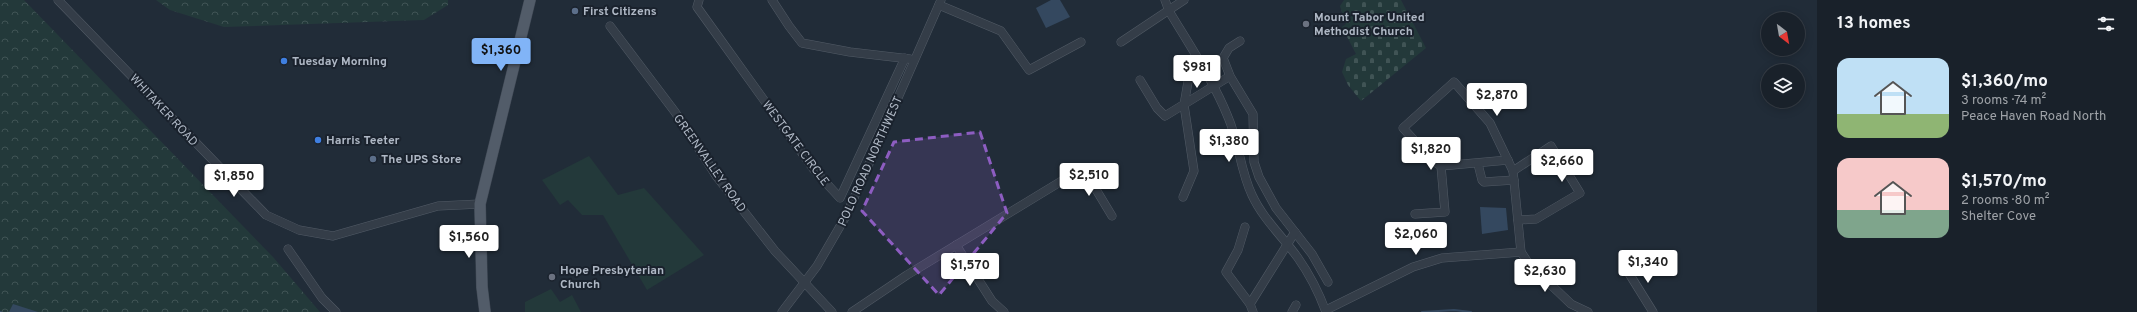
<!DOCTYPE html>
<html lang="en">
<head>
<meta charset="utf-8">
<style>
  :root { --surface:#19212a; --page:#222932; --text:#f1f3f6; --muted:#9fa3a8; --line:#373e47; --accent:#81b4f7 }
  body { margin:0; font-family:Overpass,sans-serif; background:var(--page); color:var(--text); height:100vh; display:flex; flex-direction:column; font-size:15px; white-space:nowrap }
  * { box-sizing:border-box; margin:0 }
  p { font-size:13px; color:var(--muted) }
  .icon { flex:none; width:22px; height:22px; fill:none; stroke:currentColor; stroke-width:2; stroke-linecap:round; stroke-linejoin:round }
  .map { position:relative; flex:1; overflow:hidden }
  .panel { display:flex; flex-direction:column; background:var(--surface); width:320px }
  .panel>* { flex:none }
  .needle { width:26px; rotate:149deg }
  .controls { position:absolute; left:1761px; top:12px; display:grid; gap:8px }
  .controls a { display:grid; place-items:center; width:44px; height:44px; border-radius:50%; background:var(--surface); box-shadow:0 2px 10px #0003,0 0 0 1px var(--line); font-size:20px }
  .price { position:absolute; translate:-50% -34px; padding:0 9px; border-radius:4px; background:#fff; color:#222; font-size:13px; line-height:26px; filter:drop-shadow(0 1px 2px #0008) }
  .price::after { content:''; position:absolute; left:50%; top:24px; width:12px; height:9px; margin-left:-6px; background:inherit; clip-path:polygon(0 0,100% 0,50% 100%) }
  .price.selected { background:var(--accent); color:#111 }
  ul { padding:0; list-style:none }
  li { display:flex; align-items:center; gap:12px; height:100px; padding:0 20px }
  li span { display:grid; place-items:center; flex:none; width:112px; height:80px; border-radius:12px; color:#555 }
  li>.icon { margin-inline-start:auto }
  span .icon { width:48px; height:48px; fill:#fffc; stroke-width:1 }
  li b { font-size:17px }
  h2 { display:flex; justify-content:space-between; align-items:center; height:48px; padding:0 20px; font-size:17px }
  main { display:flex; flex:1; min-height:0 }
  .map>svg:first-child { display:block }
  .green { fill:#23393a }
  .forest { fill:url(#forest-crowns) }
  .cemetery { fill:url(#cemetery-stones) }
  .water { fill:#34485f }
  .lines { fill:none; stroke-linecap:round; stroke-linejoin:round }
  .stream { stroke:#34485f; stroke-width:2 }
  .minor-casing { stroke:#525b66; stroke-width:9 }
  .major-casing { stroke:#404955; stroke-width:12 }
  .minor { stroke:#343d48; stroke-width:8 }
  .major { stroke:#525c69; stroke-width:11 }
  .marked { fill:#8d5dc1; fill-opacity:0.2; stroke:#8d5dc1; stroke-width:3; stroke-dasharray:8 5; stroke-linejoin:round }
  .service-dot { fill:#5c6f8a; stroke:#1a222d; stroke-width:1.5 }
  .worship-dot { fill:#6b7280; stroke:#1a222d; stroke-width:1.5 }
  .shop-dot { fill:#3f7fe0; stroke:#1a222d; stroke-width:1.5 }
  .labels { text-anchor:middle; stroke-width:4; stroke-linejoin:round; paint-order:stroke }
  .poi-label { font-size:12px; font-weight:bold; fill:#afb8c5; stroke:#1a222d; text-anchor:start }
  .street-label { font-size:12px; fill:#afb8c5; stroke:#1a222d }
</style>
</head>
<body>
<main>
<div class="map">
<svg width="1817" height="312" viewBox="0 0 1817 312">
  <defs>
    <pattern id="forest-crowns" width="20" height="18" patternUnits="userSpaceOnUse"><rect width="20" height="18" fill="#23393a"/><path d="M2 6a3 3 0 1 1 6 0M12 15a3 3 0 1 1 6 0" fill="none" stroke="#405455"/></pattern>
    <pattern id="cemetery-stones" width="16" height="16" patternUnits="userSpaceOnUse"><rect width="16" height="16" fill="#23393a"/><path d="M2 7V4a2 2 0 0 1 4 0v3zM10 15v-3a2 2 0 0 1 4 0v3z" fill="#405455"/></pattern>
  </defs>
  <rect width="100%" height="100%" fill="#212c38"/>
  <g class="green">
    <polygon points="589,156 618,195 644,188 704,255 647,290 603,215 582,215 568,200 560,205 542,180"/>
    <polygon points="551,289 560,302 572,295 581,312 525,312 525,302"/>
  </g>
  <g class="forest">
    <polygon points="0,0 24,0 273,257 320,312 0,312"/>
    <polygon points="156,0 448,0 448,5 424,20 224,27 170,10"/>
  </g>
  <polygon class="cemetery" points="1344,0 1401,0 1426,48 1361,101 1348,85 1342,72 1346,59 1356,54 1342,27 1346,24 1340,6"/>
  <g class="water">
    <polygon points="1051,0 1060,0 1070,17 1046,28 1036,8"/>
    <polygon points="1480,207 1506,208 1508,230 1482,234"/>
    <polygon points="13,304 38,312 9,312"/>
  </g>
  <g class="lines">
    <g class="stream">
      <polyline points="0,312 1,312"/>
      <polyline points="1422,312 1454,310 1471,312"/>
    </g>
    <g class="minor-casing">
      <g id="minor">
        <polyline points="58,0 266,215 299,230 333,236 438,206 480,204"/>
        <polyline points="699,0 697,7 815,171 840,198 905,58"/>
        <polyline points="772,0 789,26 802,43 850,52 910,59"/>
        <path d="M1165,0l4,11c21,35 44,69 59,106 11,25 12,53 24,78 11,24 31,42 46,63 12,17 21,35 28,54"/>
        <polyline points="939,5 1001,31 1029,70 1081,42"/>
        <polyline points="610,26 675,112 717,177 775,251 832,312"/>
        <polyline points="1240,41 1229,48 1223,58 1230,76 1253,114 1254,162 1259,177 1276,208 1312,254 1328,282"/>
        <polyline points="1121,42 1184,0"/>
        <polyline points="1140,80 1157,108 1165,116 1230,76"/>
        <polyline points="1478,164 1482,180 1484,182 1514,180"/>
        <polyline points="1441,166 1508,160"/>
        <polyline points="1513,171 1551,146 1580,193 1536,219 1518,220"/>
        <polyline points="1183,197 1194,171 1184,105 1190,70"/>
        <polyline points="1415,214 1445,212 1441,166 1433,161 1403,128 1454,82 1490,123 1513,171 1521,252 1529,264 1571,304 1588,312"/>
        <polyline points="1245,227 1238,250 1226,272 1250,304"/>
        <polyline points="956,245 992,301 1004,312"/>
        <polyline points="288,249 322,298 336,312"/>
        <polyline points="1625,267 1653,312"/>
        <polyline points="1326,310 1413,267 1442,258 1521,252"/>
        <polyline points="782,312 817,266 846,216 941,0"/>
        <polyline points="852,312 907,275 1083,168 1112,216"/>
        <polyline points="1253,312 1250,304 1295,232"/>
        <polyline points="1292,312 1296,305"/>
      </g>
    </g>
    <g class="major-casing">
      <polyline id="major" points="485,312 482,287 480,204 530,0"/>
    </g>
    <use href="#minor" class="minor"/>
    <use href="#major" class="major"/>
  </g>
  <path class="marked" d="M980,132l27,81 -68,82 -77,-84 32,-69z"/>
  <g class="service-dot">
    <circle cx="575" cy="11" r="4"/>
    <circle cx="373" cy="159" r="4"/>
  </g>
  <g class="worship-dot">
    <circle cx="1306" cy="24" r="4"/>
    <circle cx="552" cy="277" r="4"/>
  </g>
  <g class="shop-dot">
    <circle cx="284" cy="61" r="4"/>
    <circle cx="318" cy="140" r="4"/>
  </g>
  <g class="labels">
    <g class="poi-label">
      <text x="583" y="15">First Citizens</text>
      <text x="1314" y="21">Mount Tabor United<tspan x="1314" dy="14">Methodist Church</tspan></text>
      <text x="292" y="65">Tuesday Morning</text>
      <text x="326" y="144">Harris Teeter</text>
      <text x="381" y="163">The UPS Store</text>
      <text x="560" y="274">Hope Presbyterian<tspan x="560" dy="14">Church</tspan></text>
    </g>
    <g class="street-label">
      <text transform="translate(164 110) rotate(47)" y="4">WHITAKER ROAD</text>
      <text transform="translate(796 143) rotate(53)" y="4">WESTGATE CIRCLE</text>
      <text transform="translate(870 161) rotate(-66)" y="4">POLO ROAD NORTHWEST</text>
      <text transform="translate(710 163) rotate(55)" y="4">GREENVALLEY ROAD</text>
    </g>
  </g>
</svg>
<div class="controls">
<a><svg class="needle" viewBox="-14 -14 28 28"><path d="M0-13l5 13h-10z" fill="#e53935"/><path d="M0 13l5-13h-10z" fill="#9fa3a8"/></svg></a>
<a><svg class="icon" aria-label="layers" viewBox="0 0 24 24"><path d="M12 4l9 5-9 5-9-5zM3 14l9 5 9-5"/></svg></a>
</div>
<b class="price selected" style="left:501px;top:72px">$1,360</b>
<b class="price" style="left:1197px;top:89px">$981</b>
<b class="price" style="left:1497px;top:117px">$2,870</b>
<b class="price" style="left:1229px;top:163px">$1,380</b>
<b class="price" style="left:1431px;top:171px">$1,820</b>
<b class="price" style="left:1562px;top:183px">$2,660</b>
<b class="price" style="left:1089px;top:197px">$2,510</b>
<b class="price" style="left:234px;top:198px">$1,850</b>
<b class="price" style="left:1416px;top:256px">$2,060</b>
<b class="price" style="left:469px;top:259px">$1,560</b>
<b class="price" style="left:1648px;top:284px">$1,340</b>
<b class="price" style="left:970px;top:287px">$1,570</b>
<b class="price" style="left:1545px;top:293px">$2,630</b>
</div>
<section class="panel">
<h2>13 homes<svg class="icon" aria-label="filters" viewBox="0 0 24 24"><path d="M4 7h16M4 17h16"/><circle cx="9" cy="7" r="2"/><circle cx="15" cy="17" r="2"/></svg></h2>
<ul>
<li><span style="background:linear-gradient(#bfe0f5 70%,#8fb573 0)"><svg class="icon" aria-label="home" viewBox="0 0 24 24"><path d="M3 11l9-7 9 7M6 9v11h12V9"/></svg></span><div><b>$1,360/mo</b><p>3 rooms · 74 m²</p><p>Peace Haven Road North</p></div></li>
<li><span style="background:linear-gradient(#f6c9c9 65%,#7fa58c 0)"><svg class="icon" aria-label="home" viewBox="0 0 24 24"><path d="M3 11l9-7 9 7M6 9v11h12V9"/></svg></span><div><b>$1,570/mo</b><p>2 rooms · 80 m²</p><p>Shelter Cove</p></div></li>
</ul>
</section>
</main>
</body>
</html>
